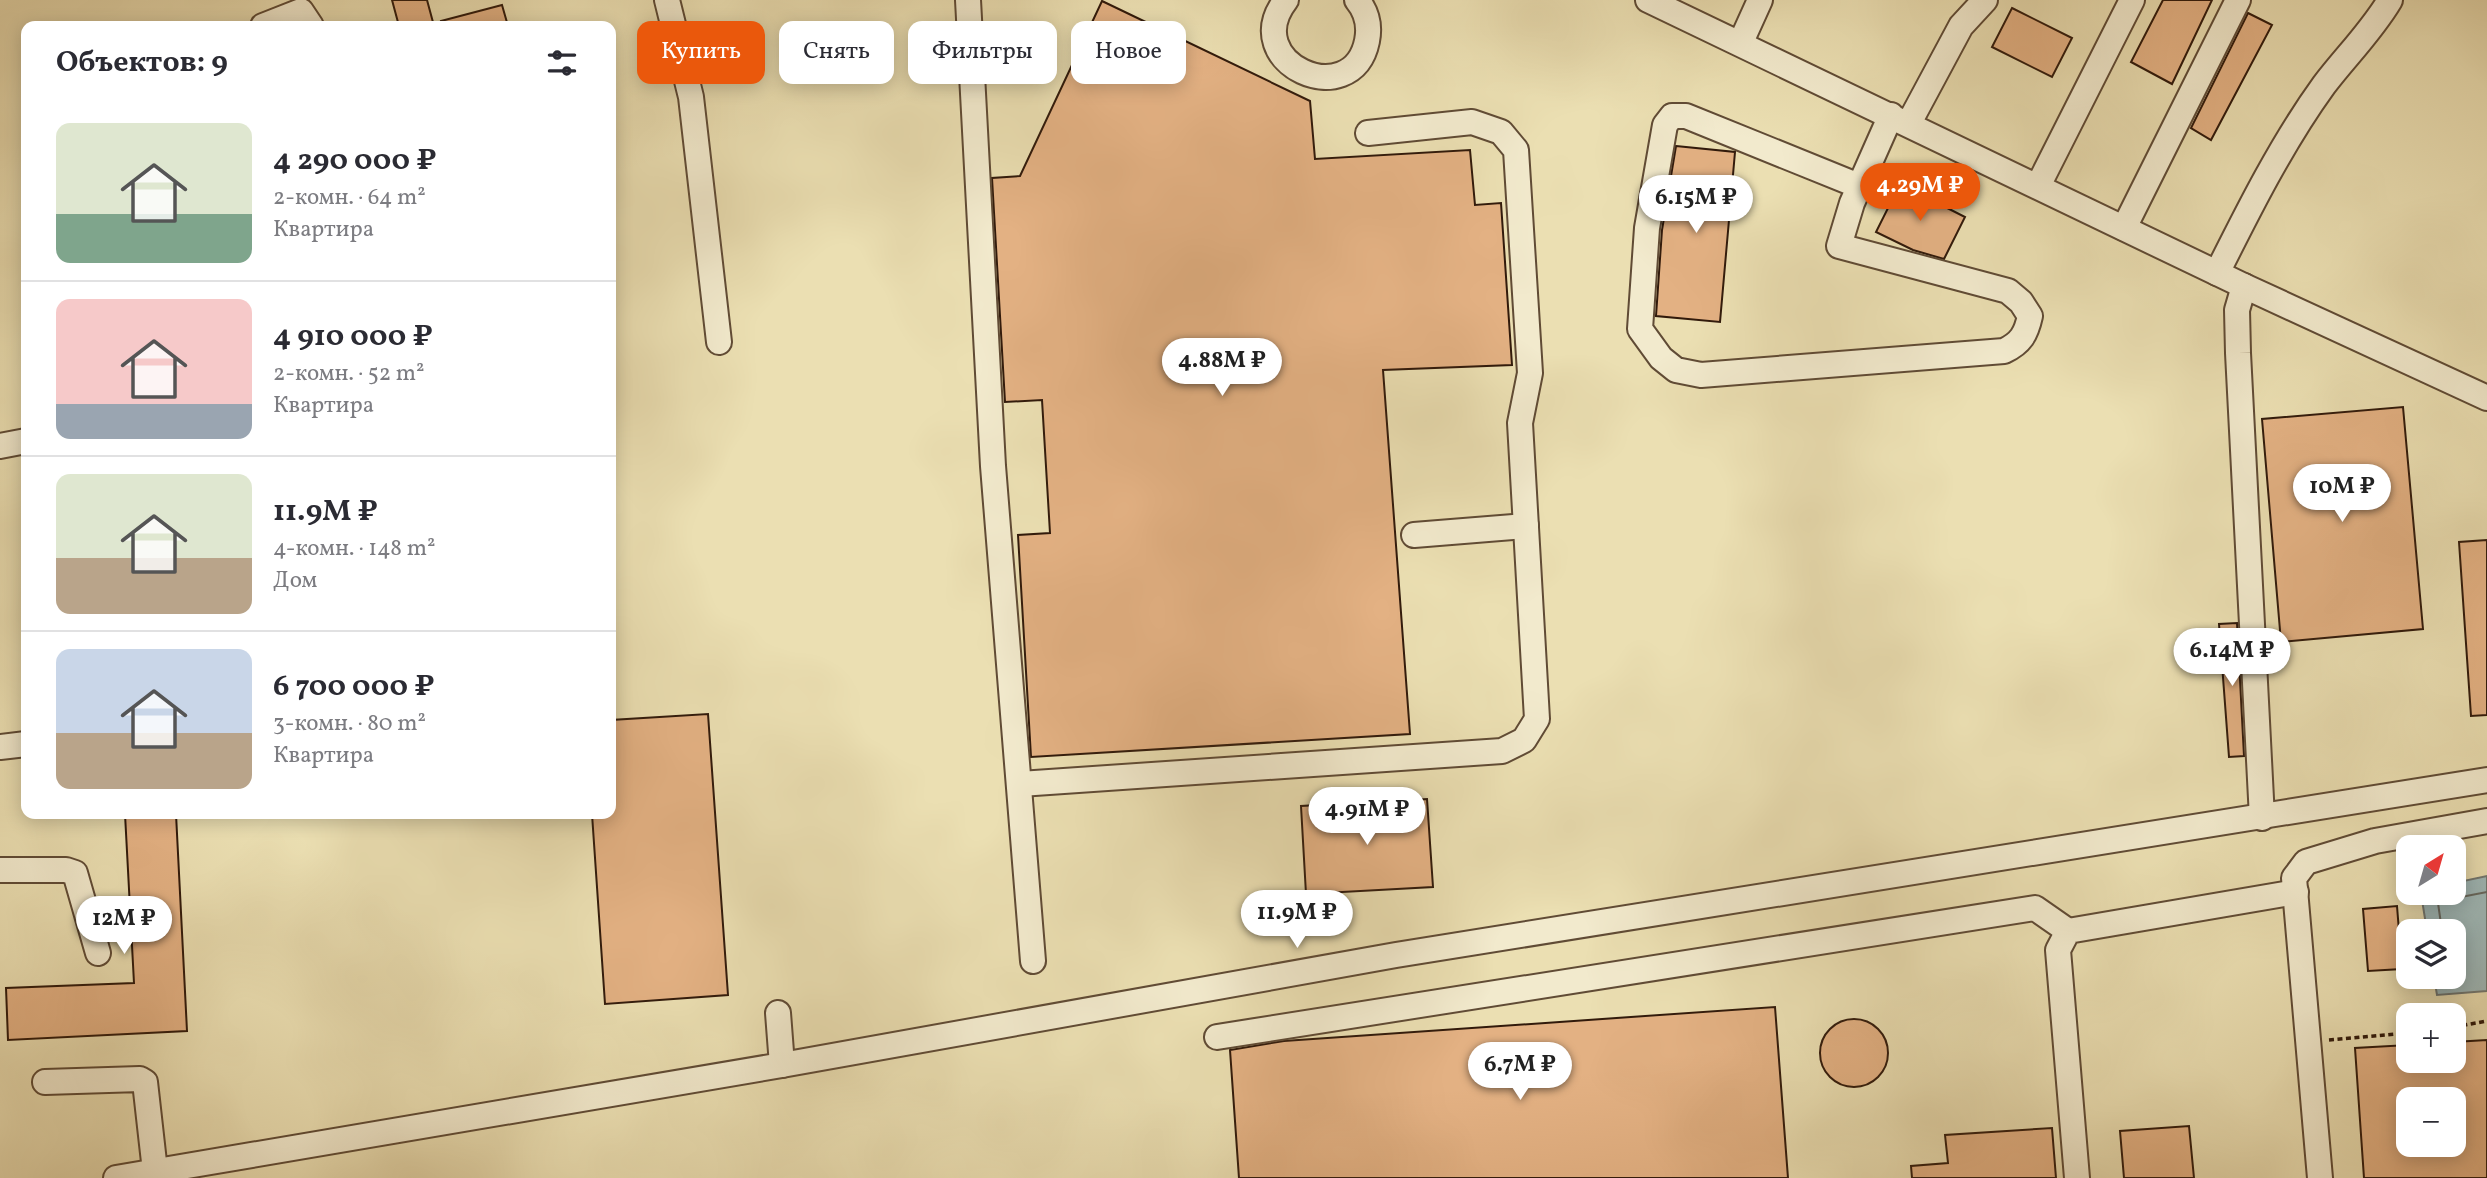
<!DOCTYPE html>
<html lang="ru">
<head>
<meta charset="utf-8">
<style>
  :root { --surface:#fff; --page:#f2f2f3; --text:#2b2b33; --muted:#7c7c81; --line:#e1e1e2; --accent:#ea580c }
  body { margin:0; font-family:Vollkorn,serif; background:var(--page); color:var(--text); height:100vh; display:flex; flex-direction:column; font-size:26px; white-space:nowrap }
  * { box-sizing:border-box; margin:0 }
  p { font-size:23px; color:var(--muted) }
  .icon { flex:none; width:38px; height:38px; fill:none; stroke:currentColor; stroke-width:2; stroke-linecap:round; stroke-linejoin:round }
  .map { position:relative; flex:1; overflow:hidden }
  .details { position:absolute; left:21px; top:21px; width:595px; height:798px; display:flex; flex-direction:column; background:var(--surface); border-radius:14px; box-shadow:0 4px 18px #0003 }
  .details>* { flex:none }
  .guide { position:absolute; left:637px; top:21px; width:665px; height:63px; display:flex; gap:14px }
  .needle { width:46px; rotate:37deg }
  .buttons { position:absolute; left:2396px; top:835px; display:grid; gap:14px }
  .buttons a { display:grid; place-items:center; width:70px; height:70px; border-radius:14px; background:var(--surface); box-shadow:0 4px 18px #0003; font-size:35px }
  .price { position:absolute; translate:-50% -60px; padding:0 16px; border-radius:24px; background:#fff; color:#222; font-size:23px; line-height:46px; filter:drop-shadow(0 2px 4px #0008) }
  .price::after { content:''; position:absolute; left:50%; top:42px; width:21px; height:16px; margin-left:-10px; background:inherit; clip-path:polygon(0 0,100% 0,50% 100%) }
  .price.current { background:var(--accent); color:#fff }
  ul { padding:0; list-style:none }
  li { display:flex; align-items:center; gap:21px; height:175px; padding:0 35px }
  li+li { border-top:2px solid var(--line) }
  li span { display:grid; place-items:center; flex:none; width:196px; height:140px; border-radius:14px; color:#555 }
  li>.icon { margin-inline-start:auto }
  span .icon { width:84px; height:84px; fill:#fffc; stroke-width:1 }
  li b { font-size:30px }
  h2 { display:flex; justify-content:space-between; align-items:center; height:84px; padding:0 35px; font-size:30px }
  .chip { padding:0 24px; border-radius:14px; background:var(--surface); box-shadow:0 4px 18px #0003; font-size:24px; line-height:63px }
  .chip.current { background:var(--accent); color:#fff }
  .map>svg:first-child { display:block }
  .water { fill:#9fb9b9; stroke:#737973; stroke-width:2 }
  .lines { fill:none; stroke-linecap:round; stroke-linejoin:round }
  .shore { stroke:#686a62; stroke-width:2 }
  .building { fill:#e3b183; stroke:#311a0b; stroke-width:2; fill-rule:evenodd }
  .minor-casing { stroke:#604b35; stroke-width:28 }
  .path { stroke:#311a0b; stroke-width:3.5; stroke-dasharray:5 3.5; stroke-linecap:butt }
  .minor { stroke:#f2eacd; stroke-width:24 }
</style>
</head>
<body>
<div class="map">
<svg width="2487" height="1178" viewBox="0 0 2487 1178">
  <rect width="100%" height="100%" fill="#ebdfb2"/>
  <filter id="stains"><feTurbulence type="fractalNoise" baseFrequency=".00286" numOctaves="4"/><feColorMatrix values="0 0 0 0 .2 0 0 0 0 .09 0 0 0 0 .02 0 0 0 .5 -.17"/></filter>
  <radialGradient id="worn" r=".72"><stop offset=".6" stop-color="#630" stop-opacity="0"/><stop offset="1" stop-color="#630" stop-opacity=".3"/></radialGradient>
  <polygon class="water" points="2487,876 2487,991 2437,995 2434,977 2454,976 2454,931 2427,931 2422,900 2425,893 2454,892 2454,883"/>
  <g class="lines">
    <polyline class="shore" points="2442,931 2438,903 2441,895 2456,898 2487,892"/>
  </g>
  <g class="building">
    <polygon points="392,0 427,0 434,26 399,26"/>
    <polygon points="2163,0 2212,0 2172,84 2131,62"/>
    <polygon points="1102,1 1310,101 1315,159 1470,150 1475,205 1501,203 1512,365 1383,370 1410,734 1031,757 1018,535 1050,533 1042,400 1005,402 992,178 1020,176"/>
    <polygon points="502,5 508,26 442,26 441,21"/>
    <polygon points="2012,8 2072,38 2052,77 1992,47"/>
    <polygon points="2248,13 2272,25 2211,140 2191,128"/>
    <polygon points="1676,146 1735,152 1720,322 1656,316 1662,230"/>
    <polygon points="1900,184 1965,217 1944,259 1913,250 1876,232"/>
    <polygon points="2403,407 2423,629 2281,642 2262,419"/>
    <polygon points="2487,540 2487,715 2471,716 2459,542"/>
    <polygon points="2237,623 2244,756 2229,757 2219,624"/>
    <polygon points="708,714 728,995 605,1004 592,814 611,814 611,720"/>
    <polygon points="1427,799 1433,887 1306,894 1301,806"/>
    <polygon points="125,814 176,814 187,1031 8,1040 6,988 134,983"/>
    <polygon points="2397,906 2402,969 2368,971 2363,909"/>
    <polygon points="1775,1007 1788,1178 1239,1178 1230,1050 1284,1041"/>
    <circle cx="1854" cy="1053" r="34"/>
    <path d="M2487,1040v138h-123l-9,-130 53,-3v15h46v-18zM2408,1099h46v45h-46z"/>
    <polygon points="2189,1126 2194,1178 2124,1178 2120,1131"/>
    <polygon points="2052,1128 2056,1178 1912,1178 1911,1166 1948,1163 1945,1135"/>
  </g>
  <g class="lines">
    <g class="minor-casing">
      <g id="minor">
        <polyline points="667,0 691,97 719,342"/>
        <polyline points="968,0 993,466 1033,961"/>
        <path d="M1286,0c-49,63 66,114 81,41 3,-15 0,-29 -10,-41"/>
        <polyline points="1648,0 2244,286 2487,398"/>
        <polyline points="263,26 301,11 311,26"/>
        <polyline points="1741,42 1760,0"/>
        <polyline points="1909,123 1961,26 1985,0"/>
        <path d="M1859,186l-173,-70h-14l-7,9 -18,103 -7,101 21,29 15,12 25,5 303,-24c17,-8 22,-17 26,-35l-9,-14 -13,-11 -169,-45 13,-43 39,-88"/>
        <polyline points="2038,186 2132,0"/>
        <polyline points="2124,228 2238,0"/>
        <path d="M2217,273c32,-64 65,-130 107,-188 22,-29 47,-53 66,-85"/>
        <polyline points="2244,286 2237,310 2238,353 2262,818"/>
        <polyline points="0,446 26,441"/>
        <polyline points="1414,535 1526,526"/>
        <polyline points="0,747 26,744"/>
        <polyline points="1020,784 1502,751 1524,740 1537,719 1520,423 1530,373 1516,150 1501,132 1472,122 1368,133"/>
        <polyline points="0,870 66,870 75,873 98,953"/>
        <polyline points="778,1013 782,1065"/>
        <polyline points="1217,1037 2035,908 2068,931"/>
        <polyline points="45,1082 140,1079 145,1082 155,1171"/>
        <polyline points="116,1178 782,1065 1396,955 2487,780"/>
        <polyline points="2077,1178 2058,950 2068,931 2296,892"/>
        <polyline points="2320,1178 2294,878 2306,862 2375,841 2487,821"/>
      </g>
    </g>
    <g class="path">
      <polyline points="2454,1027 2487,1021"/>
      <polyline points="2329,1040 2408,1033"/>
    </g>
    <use href="#minor" class="minor"/>
  </g>
  <rect width="100%" height="100%" filter="url(#stains)"/>
  <rect width="100%" height="100%" fill="url(#worn)"/>
</svg>
<div class="buttons">
<a><svg class="needle" viewBox="-14 -14 28 28"><path d="M0-13l5 13h-10z" fill="#e53935"/><path d="M0 13l5-13h-10z" fill="#7c7c81"/></svg></a>
<a><svg class="icon" aria-label="layers" viewBox="0 0 24 24"><path d="M12 4l9 5-9 5-9-5zM3 14l9 5 9-5"/></svg></a>
<a>+</a>
<a>−</a>
</div>
<b class="price current" style="left:1920px;top:223px">4.29M ₽</b>
<b class="price" style="left:1696px;top:235px">6.15M ₽</b>
<b class="price" style="left:1222px;top:398px">4.88M ₽</b>
<b class="price" style="left:2342px;top:524px">10M ₽</b>
<b class="price" style="left:2232px;top:688px">6.14M ₽</b>
<b class="price" style="left:1367px;top:847px">4.91M ₽</b>
<b class="price" style="left:1297px;top:950px">11.9M ₽</b>
<b class="price" style="left:124px;top:956px">12M ₽</b>
<b class="price" style="left:1520px;top:1102px">6.7M ₽</b>
<div class="guide">
<a class="chip current">Купить</a>
<a class="chip">Снять</a>
<a class="chip">Фильтры</a>
<a class="chip">Новое</a>
</div>
<section class="details">
<h2>Объектов: 9<svg class="icon" aria-label="filters" viewBox="0 0 24 24"><path d="M4 7h16M4 17h16"/><circle cx="9" cy="7" r="2"/><circle cx="15" cy="17" r="2"/></svg></h2>
<ul>
<li><span style="background:linear-gradient(#dfe7d0 65%,#7fa58c 0)"><svg class="icon" aria-label="home" viewBox="0 0 24 24"><path d="M3 11l9-7 9 7M6 9v11h12V9"/></svg></span><div><b>4 290 000 ₽</b><p>2-комн. · 64 m²</p><p>Квартира</p></div></li>
<li><span style="background:linear-gradient(#f6c9c9 75%,#9aa5b1 0)"><svg class="icon" aria-label="home" viewBox="0 0 24 24"><path d="M3 11l9-7 9 7M6 9v11h12V9"/></svg></span><div><b>4 910 000 ₽</b><p>2-комн. · 52 m²</p><p>Квартира</p></div></li>
<li><span style="background:linear-gradient(#dfe7d0 60%,#b9a48a 0)"><svg class="icon" aria-label="home" viewBox="0 0 24 24"><path d="M3 11l9-7 9 7M6 9v11h12V9"/></svg></span><div><b>11.9M ₽</b><p>4-комн. · 148 m²</p><p>Дом</p></div></li>
<li><span style="background:linear-gradient(#c9d6e8 60%,#b9a48a 0)"><svg class="icon" aria-label="home" viewBox="0 0 24 24"><path d="M3 11l9-7 9 7M6 9v11h12V9"/></svg></span><div><b>6 700 000 ₽</b><p>3-комн. · 80 m²</p><p>Квартира</p></div></li>
</ul>
</section>
</div>
</body>
</html>
